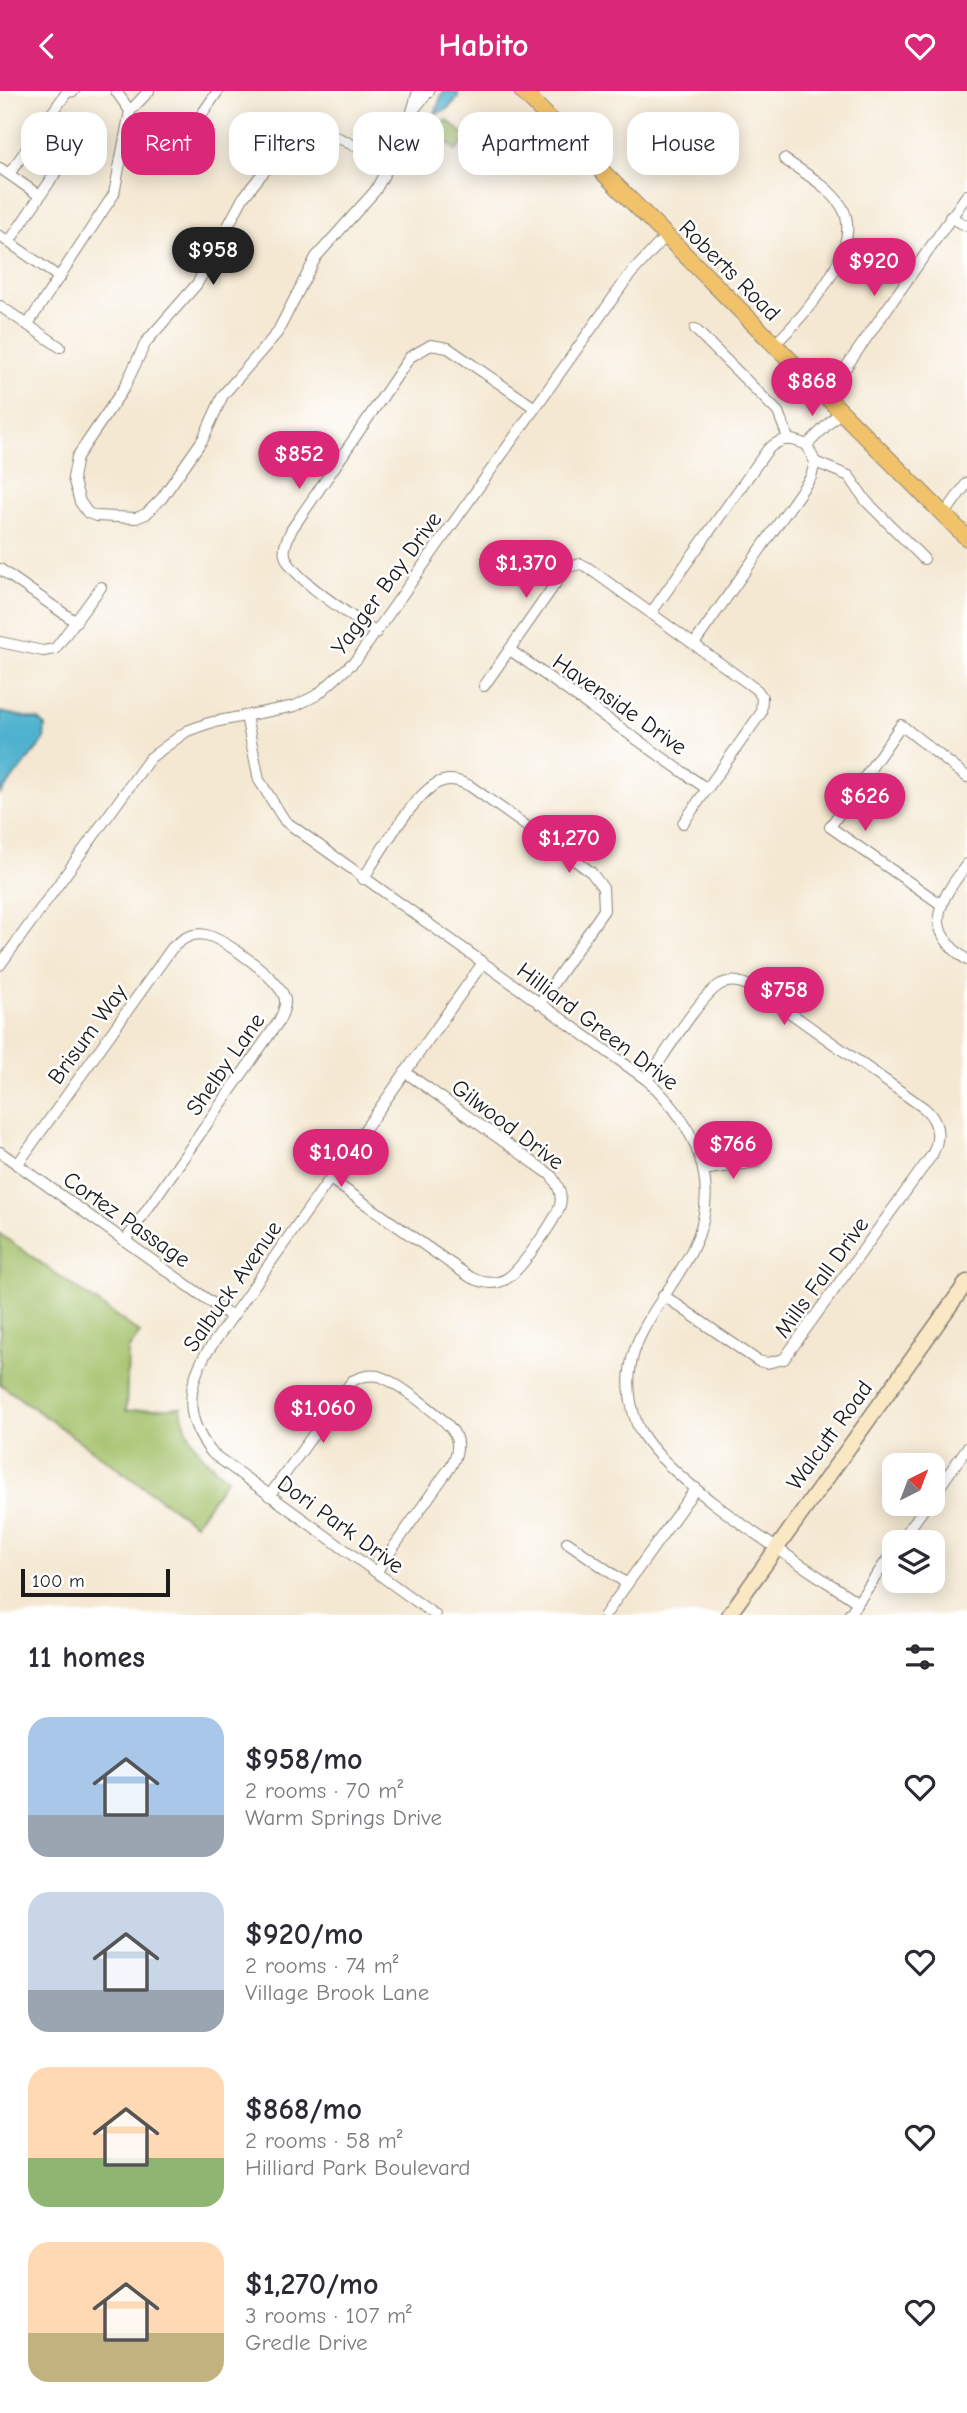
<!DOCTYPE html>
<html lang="en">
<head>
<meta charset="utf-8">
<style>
  :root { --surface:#fff; --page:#f2f2f3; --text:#2b2b33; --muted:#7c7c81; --accent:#db2777 }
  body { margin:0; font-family:"Comic Neue",sans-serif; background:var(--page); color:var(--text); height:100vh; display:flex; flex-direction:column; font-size:26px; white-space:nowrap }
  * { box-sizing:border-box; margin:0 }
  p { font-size:23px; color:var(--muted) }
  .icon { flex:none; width:38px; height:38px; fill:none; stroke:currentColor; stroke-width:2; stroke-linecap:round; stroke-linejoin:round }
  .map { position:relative; height:1524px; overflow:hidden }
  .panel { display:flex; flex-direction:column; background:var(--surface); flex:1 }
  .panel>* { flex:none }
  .guide { position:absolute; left:21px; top:21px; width:926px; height:63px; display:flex; gap:14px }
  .needle { width:46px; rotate:42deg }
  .fabs { position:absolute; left:882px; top:1362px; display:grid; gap:14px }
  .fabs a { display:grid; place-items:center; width:63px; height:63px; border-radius:14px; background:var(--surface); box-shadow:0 4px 18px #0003; font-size:35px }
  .scale { position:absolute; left:21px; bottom:18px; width:149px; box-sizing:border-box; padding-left:7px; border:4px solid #1c1c1c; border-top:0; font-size:19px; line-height:24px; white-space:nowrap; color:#1c1c1c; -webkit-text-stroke:5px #fff; paint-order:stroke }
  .price { position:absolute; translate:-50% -60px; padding:0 16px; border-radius:24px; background:var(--accent); color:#fff; font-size:23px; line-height:46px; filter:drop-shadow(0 2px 4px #0008) }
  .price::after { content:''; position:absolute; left:50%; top:42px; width:21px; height:16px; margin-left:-10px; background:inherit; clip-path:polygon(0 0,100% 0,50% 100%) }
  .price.active { background:#222; color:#fff }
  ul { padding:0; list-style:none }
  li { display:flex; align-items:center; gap:21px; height:175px; padding:0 28px }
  li span { display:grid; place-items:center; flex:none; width:196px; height:140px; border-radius:21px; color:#555 }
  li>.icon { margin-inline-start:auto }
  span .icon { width:84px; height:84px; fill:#fffc; stroke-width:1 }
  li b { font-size:30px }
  h2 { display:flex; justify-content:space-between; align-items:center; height:84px; padding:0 28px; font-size:30px }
  .chip { padding:0 24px; border-radius:21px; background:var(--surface); box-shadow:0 4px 18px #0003; font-size:24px; line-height:63px }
  .chip.active { background:var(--accent); color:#fff }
  header { display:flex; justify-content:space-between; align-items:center; height:91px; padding:0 28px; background:var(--accent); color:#fff; font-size:32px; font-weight:600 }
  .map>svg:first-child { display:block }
  .green { fill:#a2c068; stroke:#5f6e42; stroke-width:2 }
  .water { fill:#50b2cf; stroke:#366776; stroke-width:2 }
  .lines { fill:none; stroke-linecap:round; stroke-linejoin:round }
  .street-casing { stroke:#888277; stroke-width:12 }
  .secondary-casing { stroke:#888277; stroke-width:17 }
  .primary-casing { stroke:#888277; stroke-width:18 }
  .street { stroke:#fff; stroke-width:10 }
  .secondary { stroke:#fae7c3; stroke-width:14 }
  .primary { stroke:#f2c26a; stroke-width:16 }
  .labels { text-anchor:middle; stroke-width:5; stroke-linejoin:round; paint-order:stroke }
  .street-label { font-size:23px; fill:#1c1c1c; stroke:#fff }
</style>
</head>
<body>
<header><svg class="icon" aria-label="back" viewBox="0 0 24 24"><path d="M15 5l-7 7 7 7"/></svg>Habito<svg class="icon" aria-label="heart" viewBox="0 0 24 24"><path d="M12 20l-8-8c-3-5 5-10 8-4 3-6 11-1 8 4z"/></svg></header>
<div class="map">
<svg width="967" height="1524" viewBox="0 0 967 1524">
  <rect width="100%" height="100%" fill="#fff"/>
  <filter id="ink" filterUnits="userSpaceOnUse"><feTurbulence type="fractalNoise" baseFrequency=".0143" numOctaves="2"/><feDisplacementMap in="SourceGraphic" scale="14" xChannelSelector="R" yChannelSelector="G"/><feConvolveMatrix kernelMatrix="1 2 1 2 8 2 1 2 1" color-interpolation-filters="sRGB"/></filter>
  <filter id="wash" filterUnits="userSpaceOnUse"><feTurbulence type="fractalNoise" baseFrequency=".00686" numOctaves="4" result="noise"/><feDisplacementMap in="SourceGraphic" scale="28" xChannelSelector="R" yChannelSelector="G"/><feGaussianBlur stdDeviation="1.57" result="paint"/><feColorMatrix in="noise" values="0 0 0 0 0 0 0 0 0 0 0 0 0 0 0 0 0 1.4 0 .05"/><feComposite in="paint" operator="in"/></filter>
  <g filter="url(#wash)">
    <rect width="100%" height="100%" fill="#f4e8d2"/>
    <g class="green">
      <polygon points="447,29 468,47 456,60 436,40"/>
      <path d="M0,1143l140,99 -12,17 -2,61 55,-4c4,31 21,53 46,71l-32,46 -195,-140z"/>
    </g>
    <g class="water">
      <polygon points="443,0 458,0 458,7 447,18 435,23"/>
      <polygon points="0,621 39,629 45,635 44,649 0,703"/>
    </g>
  </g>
  <g filter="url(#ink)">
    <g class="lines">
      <g class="street-casing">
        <g id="street">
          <polyline points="415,17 429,0"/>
          <polyline points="130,20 149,0"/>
          <polyline points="182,52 218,0"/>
          <polyline points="390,73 339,47 315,42 295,51 262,83 243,107 197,193 146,251 124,297 77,366 73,387 80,411 88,422 96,425 136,427 146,423 162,407 203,348 223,304 277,242 316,166 375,100 390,73 408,34 418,0"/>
          <polyline points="0,77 40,105"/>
          <polyline points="9,83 67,1 74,0"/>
          <polyline points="950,126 967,135"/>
          <polyline points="0,145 60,187"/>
          <polyline points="9,151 69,62"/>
          <polyline points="0,215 60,256"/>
          <polyline points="28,233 114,103 130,20 116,0"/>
          <polyline points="695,238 778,321 788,347"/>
          <path d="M774,254c28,-27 92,-97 68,-138 -13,-21 -38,-34 -58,-48"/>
          <polyline points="825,306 967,104"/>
          <polyline points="815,371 849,385 866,410 924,468"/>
          <polyline points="944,424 967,392"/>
          <polyline points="0,478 76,531"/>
          <path d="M651,522l117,-164c14,-12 23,-11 39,-4l33,-33"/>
          <path d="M376,542c-20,-15 -86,-55 -91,-78 -2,-8 3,-18 7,-26l118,-172 21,-12 17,3 87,60"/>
          <polyline points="0,551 43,560 55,558 101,496"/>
          <polyline points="694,553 811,386 815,371 807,354"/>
          <polyline points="510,559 707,698"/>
          <polyline points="484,595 567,476 581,473 587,476 757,599 762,606 761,622 683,732"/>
          <path d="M246,625l13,64 26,41 362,259c49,44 77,107 45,170 -30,60 -83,98 -55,174 21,53 169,143 220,178"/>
          <path d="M967,773c-28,38 -46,64 0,96"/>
          <path d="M363,788c15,-23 55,-93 80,-98 10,-3 18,1 27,5l121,86 12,16 1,22 -65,94"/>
          <polyline points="942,814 830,736 901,634 967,686"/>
          <polyline points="0,874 150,667 187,640 209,632 295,615 317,604 356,569 628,186 665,146"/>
          <path d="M647,989c15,-21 54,-86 74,-96 13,-6 25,0 37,6l166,118c15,13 17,29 8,47l-148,204 -17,4 -9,-2 -95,-66"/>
          <polyline points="0,1061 232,1226"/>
          <path d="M17,1074l155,-217c10,-9 20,-16 34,-13 19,4 77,46 79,65 1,7 -3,15 -6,21l-154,220"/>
          <polyline points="703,1079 757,1071"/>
          <path d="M330,1088l140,98c12,6 24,9 36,2 13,-7 50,-59 54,-74 3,-11 -3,-21 -9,-30l-146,-103"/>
          <path d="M269,1405l83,-115c9,-4 16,-7 26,-5 16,4 71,44 77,59 5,11 1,22 -4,31l-75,106"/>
          <polyline points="933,1405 967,1357"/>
          <polyline points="567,1451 627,1493"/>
          <polyline points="900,1451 928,1412"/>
          <path d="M435,1524l-222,-161c-27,-32 -28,-63 -8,-99l277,-391"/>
          <polyline points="605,1524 696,1397"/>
          <polyline points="849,1524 894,1459"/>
        </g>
      </g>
      <g class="secondary-casing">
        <polyline id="secondary" points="729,1524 967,1191"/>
      </g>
      <g class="primary-casing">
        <polyline id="primary" points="522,0 967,447"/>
      </g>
      <use href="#street" class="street"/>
      <use href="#secondary" class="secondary"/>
      <use href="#primary" class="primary"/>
    </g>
  </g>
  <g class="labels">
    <g class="street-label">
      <text transform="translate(730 179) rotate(45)" y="8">Roberts Road</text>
      <text transform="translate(386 492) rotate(-54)" y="8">Yagger Bay Drive</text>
      <text transform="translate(620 613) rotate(35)" y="8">Havenside Drive</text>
      <text transform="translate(598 935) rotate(37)" y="8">Hilliard Green Drive</text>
      <text transform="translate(87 943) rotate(-54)" y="8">Brisum Way</text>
      <text transform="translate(225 973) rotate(-55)" y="8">Shelby Lane</text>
      <text transform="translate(508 1033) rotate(37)" y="8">Gilwood Drive</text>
      <text transform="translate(127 1128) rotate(35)" y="8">Cortez Passage</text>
      <text transform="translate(821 1186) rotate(-54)" y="8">Mills Fall Drive</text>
      <text transform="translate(232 1195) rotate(-55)" y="8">Salbuck Avenue</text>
      <text transform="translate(829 1344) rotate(-54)" y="8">Walcutt Road</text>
      <text transform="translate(341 1433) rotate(36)" y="8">Dori Park Drive</text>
    </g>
  </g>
</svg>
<div class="fabs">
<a><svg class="needle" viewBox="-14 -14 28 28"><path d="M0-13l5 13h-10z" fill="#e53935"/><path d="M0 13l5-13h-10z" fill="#7c7c81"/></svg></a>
<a><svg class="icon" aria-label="layers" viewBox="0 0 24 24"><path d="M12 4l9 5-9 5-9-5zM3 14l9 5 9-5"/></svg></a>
</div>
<div class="scale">100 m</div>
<b class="price active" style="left:213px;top:196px">$958</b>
<b class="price" style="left:874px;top:207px">$920</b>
<b class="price" style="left:812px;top:327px">$868</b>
<b class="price" style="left:299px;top:400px">$852</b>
<b class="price" style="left:526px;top:509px">$1,370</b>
<b class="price" style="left:865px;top:742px">$626</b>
<b class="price" style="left:569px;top:784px">$1,270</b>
<b class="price" style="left:784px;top:936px">$758</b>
<b class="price" style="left:733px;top:1090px">$766</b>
<b class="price" style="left:341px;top:1098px">$1,040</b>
<b class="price" style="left:323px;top:1354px">$1,060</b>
<div class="guide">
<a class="chip">Buy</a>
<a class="chip active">Rent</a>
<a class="chip">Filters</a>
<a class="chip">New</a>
<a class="chip">Apartment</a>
<a class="chip">House</a>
</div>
</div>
<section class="panel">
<h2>11 homes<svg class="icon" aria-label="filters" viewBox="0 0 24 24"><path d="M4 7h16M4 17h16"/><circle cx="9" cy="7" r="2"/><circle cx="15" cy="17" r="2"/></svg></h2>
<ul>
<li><span style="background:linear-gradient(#a9c7e8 70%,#9aa5b1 0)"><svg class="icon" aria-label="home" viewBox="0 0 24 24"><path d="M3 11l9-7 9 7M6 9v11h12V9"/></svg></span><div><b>$958/mo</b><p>2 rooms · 70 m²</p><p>Warm Springs Drive</p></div><svg class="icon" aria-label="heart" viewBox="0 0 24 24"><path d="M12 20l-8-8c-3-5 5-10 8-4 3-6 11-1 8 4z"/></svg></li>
<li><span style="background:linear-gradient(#c9d6e8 70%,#9aa5b1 0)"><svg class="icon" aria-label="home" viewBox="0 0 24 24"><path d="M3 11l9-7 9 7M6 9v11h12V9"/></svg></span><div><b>$920/mo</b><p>2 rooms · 74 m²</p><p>Village Brook Lane</p></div><svg class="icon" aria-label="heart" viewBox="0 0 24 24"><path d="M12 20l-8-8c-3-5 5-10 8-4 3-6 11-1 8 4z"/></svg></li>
<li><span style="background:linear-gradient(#ffd9b3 65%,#8fb573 0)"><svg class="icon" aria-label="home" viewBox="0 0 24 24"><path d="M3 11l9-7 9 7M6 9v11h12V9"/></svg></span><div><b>$868/mo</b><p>2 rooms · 58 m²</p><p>Hilliard Park Boulevard</p></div><svg class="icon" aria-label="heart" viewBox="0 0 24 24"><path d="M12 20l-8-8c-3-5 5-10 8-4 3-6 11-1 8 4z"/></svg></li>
<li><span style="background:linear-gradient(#ffd9b3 65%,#c2b280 0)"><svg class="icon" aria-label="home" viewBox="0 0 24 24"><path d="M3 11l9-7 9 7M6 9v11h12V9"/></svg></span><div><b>$1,270/mo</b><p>3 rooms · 107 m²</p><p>Gredle Drive</p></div><svg class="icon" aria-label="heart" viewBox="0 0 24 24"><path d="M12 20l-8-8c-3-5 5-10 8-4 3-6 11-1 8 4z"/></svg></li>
</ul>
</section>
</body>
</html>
